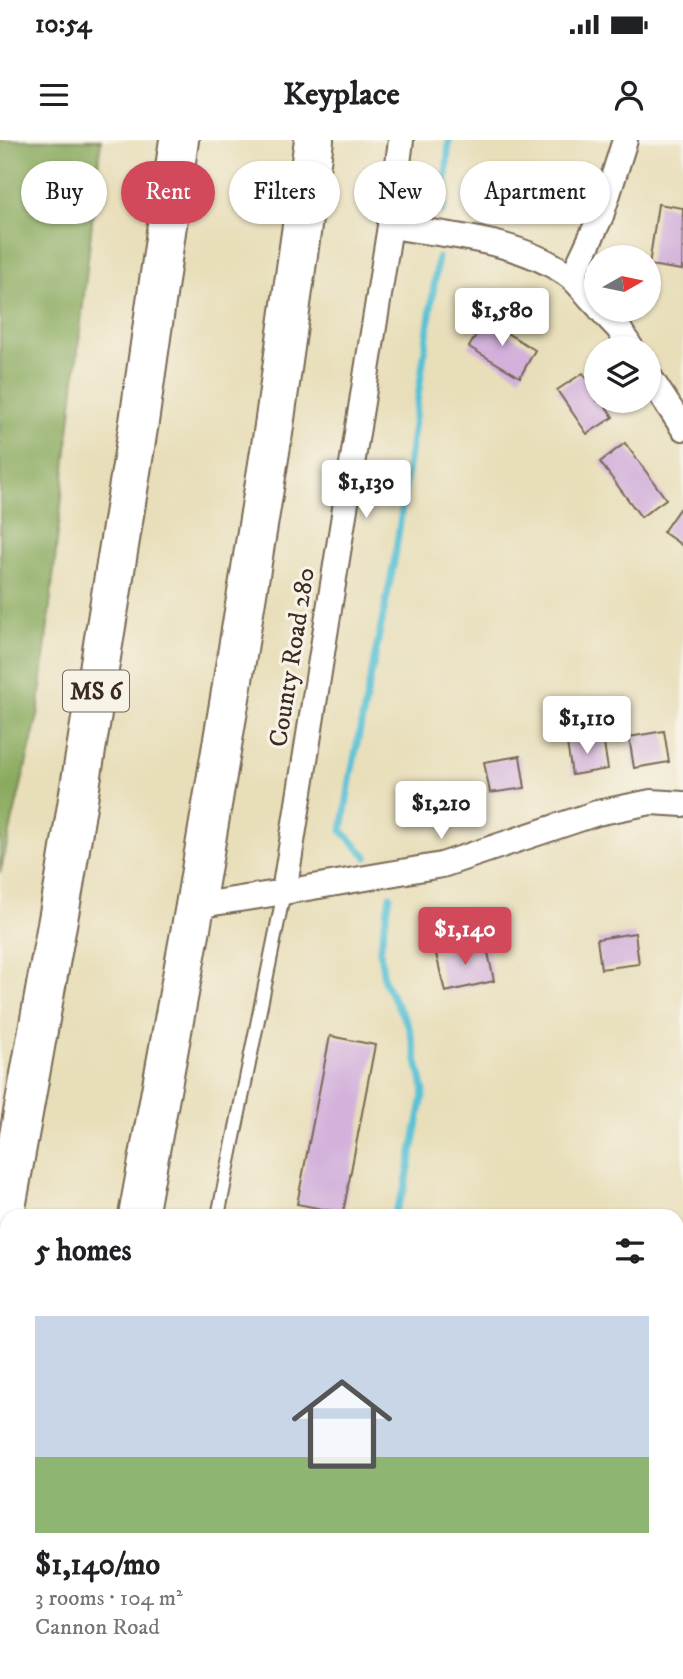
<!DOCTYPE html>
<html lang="en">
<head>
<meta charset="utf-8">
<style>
  :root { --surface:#fff; --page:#f6f6f6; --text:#202124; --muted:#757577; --line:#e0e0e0; --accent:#d1495b }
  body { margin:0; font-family:"IM FELL DW Pica",serif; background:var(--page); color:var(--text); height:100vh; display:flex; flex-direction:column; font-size:26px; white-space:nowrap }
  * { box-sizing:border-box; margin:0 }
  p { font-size:23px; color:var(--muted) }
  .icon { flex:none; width:38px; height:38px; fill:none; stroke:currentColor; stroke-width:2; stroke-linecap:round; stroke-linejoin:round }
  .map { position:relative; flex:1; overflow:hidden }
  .panel { position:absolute; left:0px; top:1069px; width:684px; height:471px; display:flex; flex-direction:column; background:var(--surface); border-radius:21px 21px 0 0; box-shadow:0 2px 5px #0004 }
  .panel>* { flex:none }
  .guide { position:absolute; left:21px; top:21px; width:642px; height:63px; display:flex; gap:14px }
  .needle { width:46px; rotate:81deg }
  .tools { position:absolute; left:584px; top:105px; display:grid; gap:14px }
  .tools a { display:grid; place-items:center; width:77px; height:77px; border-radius:50%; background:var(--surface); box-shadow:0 2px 5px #0004; font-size:35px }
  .price { position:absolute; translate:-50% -60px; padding:0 16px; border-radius:7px; background:#fff; color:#222; font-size:23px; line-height:46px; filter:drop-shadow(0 2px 4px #0008) }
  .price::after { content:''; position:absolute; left:50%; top:42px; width:21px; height:16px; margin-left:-10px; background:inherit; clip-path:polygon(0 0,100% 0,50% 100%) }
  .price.current { background:var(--accent); color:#fff }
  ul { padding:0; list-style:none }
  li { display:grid; align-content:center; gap:14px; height:371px; padding:0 35px }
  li+li { border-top:2px solid var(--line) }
  li span { display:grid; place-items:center; height:217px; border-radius:0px; color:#555 }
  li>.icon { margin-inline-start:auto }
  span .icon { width:126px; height:126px; fill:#fffc; stroke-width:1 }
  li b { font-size:30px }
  h2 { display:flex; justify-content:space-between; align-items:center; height:84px; padding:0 35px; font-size:30px }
  .chip { padding:0 24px; border-radius:32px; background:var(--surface); box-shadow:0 2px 5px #0004; font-size:24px; line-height:63px }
  .chip.current { background:var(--accent); color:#fff }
  .status { display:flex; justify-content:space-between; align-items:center; height:49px; padding:0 35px; background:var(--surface); direction:ltr }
  .status svg { height:19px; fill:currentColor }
  header { display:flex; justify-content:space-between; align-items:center; height:91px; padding:0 35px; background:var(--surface); font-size:32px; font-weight:800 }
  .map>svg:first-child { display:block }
  .forest { fill:#8aaa5e; stroke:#626a3e; stroke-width:2 }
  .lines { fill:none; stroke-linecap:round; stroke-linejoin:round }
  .stream { stroke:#58c1d4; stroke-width:7 }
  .building { fill:#d3b1db }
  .lane-casing { stroke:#786954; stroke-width:16 }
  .street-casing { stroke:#786954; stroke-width:28 }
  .highway-casing { stroke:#786954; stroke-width:42 }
  .lane { stroke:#fff; stroke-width:12 }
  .street { stroke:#fff; stroke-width:24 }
  .highway { stroke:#fff; stroke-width:38 }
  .labels { text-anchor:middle; stroke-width:6; stroke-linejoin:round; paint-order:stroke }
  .shield { fill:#f7f3e8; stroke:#73665b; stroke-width:2 }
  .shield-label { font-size:24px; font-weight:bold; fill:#3b2a1e }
  .street-label { font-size:26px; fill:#3b2a1e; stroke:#f7f3e8 }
</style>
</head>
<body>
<div class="status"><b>10:54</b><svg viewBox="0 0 49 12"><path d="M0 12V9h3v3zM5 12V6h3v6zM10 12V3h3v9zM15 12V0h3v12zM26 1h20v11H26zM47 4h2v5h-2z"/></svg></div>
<header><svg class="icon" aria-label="menu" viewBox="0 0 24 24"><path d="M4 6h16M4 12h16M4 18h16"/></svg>Keyplace<svg class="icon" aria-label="person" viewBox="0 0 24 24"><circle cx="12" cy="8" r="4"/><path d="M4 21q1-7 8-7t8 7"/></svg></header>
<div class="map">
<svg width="683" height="1539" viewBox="0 0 683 1539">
  <rect width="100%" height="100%" fill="#f7f3e8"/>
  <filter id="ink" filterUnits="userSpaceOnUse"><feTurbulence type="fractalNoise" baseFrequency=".0143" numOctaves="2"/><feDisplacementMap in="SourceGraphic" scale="14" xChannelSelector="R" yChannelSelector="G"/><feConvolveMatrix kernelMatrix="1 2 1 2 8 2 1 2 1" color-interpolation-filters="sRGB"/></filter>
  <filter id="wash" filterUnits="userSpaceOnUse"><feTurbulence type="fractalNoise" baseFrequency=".00686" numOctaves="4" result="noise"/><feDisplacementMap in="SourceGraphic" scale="28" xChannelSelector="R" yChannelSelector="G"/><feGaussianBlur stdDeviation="1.57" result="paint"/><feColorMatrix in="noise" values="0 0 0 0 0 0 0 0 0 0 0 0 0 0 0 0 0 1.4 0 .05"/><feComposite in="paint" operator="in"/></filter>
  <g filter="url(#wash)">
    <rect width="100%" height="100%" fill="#e8deb9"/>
    <polygon class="forest" points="0,0 101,0 38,575 0,733"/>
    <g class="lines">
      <g class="stream">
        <polyline points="443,71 449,0"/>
        <polyline points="367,717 342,691 351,634 395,417 438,118"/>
        <polyline points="390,756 380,810 384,841 409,887 424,951 405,1048 393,1076"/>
        <polyline points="0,1233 7,1234"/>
        <polyline points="677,1379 683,1379"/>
      </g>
    </g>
    <g id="blocks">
      <g class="building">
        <polygon points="658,64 683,68 682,130 649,125"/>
        <polygon points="485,180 535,210 520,237 469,207"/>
        <polygon points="583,233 597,253 597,261 602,261 613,277 587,294 557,250"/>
        <polygon points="625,303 666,359 641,377 600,322"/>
        <polygon points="679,369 683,372 683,406 663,392"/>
        <polygon points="664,591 669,622 634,628 629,597"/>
        <polygon points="603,598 608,629 572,635 567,603"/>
        <polygon points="520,616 525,648 490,653 484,622"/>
        <polygon points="635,793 639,824 601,829 597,799"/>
        <polygon points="486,803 494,841 445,852 436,814"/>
        <polygon points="330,896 375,905 343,1073 297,1064"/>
        <polygon points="677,1221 683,1222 683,1284 677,1283"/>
        <polygon points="683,1463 683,1511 677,1511 677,1464"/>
      </g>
    </g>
  </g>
  <g filter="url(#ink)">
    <use href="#blocks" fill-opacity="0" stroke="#786954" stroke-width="2"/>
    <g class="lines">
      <g class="lane-casing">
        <polyline id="lane" points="218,1076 284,752"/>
      </g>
      <g class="street-casing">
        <g id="street">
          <path d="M390,86c61,10 129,13 181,51 9,8 17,19 26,28"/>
          <polyline points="572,138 601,76 625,0"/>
          <polyline points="601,170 619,189 631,208"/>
          <polyline points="649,236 683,288"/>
          <polyline points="284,752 390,86 401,0"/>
          <polyline points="195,766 284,752 442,725 597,673 651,662 683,664"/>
        </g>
      </g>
      <g class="highway-casing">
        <g id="highway">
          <polyline points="138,1076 195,766 230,558 273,293 314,0"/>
          <polyline points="0,1101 64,746 139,282 179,0"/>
          <polyline points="42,1539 44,1533"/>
        </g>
      </g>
      <use href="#lane" class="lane"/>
      <use href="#street" class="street"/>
      <use href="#highway" class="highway"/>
    </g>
  </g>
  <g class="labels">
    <rect class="shield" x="63" y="530.5" width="66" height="41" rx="5"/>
    <g class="shield-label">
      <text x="96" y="559">MS 6</text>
    </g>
    <g class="street-label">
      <text transform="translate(291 517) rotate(-81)" y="9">County Road 280</text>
    </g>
  </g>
</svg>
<div class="tools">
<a><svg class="needle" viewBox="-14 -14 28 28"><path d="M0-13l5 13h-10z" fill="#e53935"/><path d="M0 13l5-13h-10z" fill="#757577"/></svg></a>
<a><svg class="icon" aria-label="layers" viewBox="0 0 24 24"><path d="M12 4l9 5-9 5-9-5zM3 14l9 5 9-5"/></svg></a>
</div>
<b class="price" style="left:502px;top:208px">$1,580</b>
<b class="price" style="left:366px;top:380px">$1,130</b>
<b class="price" style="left:587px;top:616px">$1,110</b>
<b class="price" style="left:441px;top:701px">$1,210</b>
<b class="price current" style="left:465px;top:827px">$1,140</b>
<div class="guide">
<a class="chip">Buy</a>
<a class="chip current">Rent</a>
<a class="chip">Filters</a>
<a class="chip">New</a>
<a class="chip">Apartment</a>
</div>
<section class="panel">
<h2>5 homes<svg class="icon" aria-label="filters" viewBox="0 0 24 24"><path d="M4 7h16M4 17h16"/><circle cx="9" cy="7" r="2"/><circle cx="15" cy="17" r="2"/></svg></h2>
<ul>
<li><span style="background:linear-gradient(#c9d6e8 65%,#8fb573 0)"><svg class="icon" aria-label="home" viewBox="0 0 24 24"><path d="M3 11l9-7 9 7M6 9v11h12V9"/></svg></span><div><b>$1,140/mo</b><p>3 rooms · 104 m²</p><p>Cannon Road</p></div></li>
</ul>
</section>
</div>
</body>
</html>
